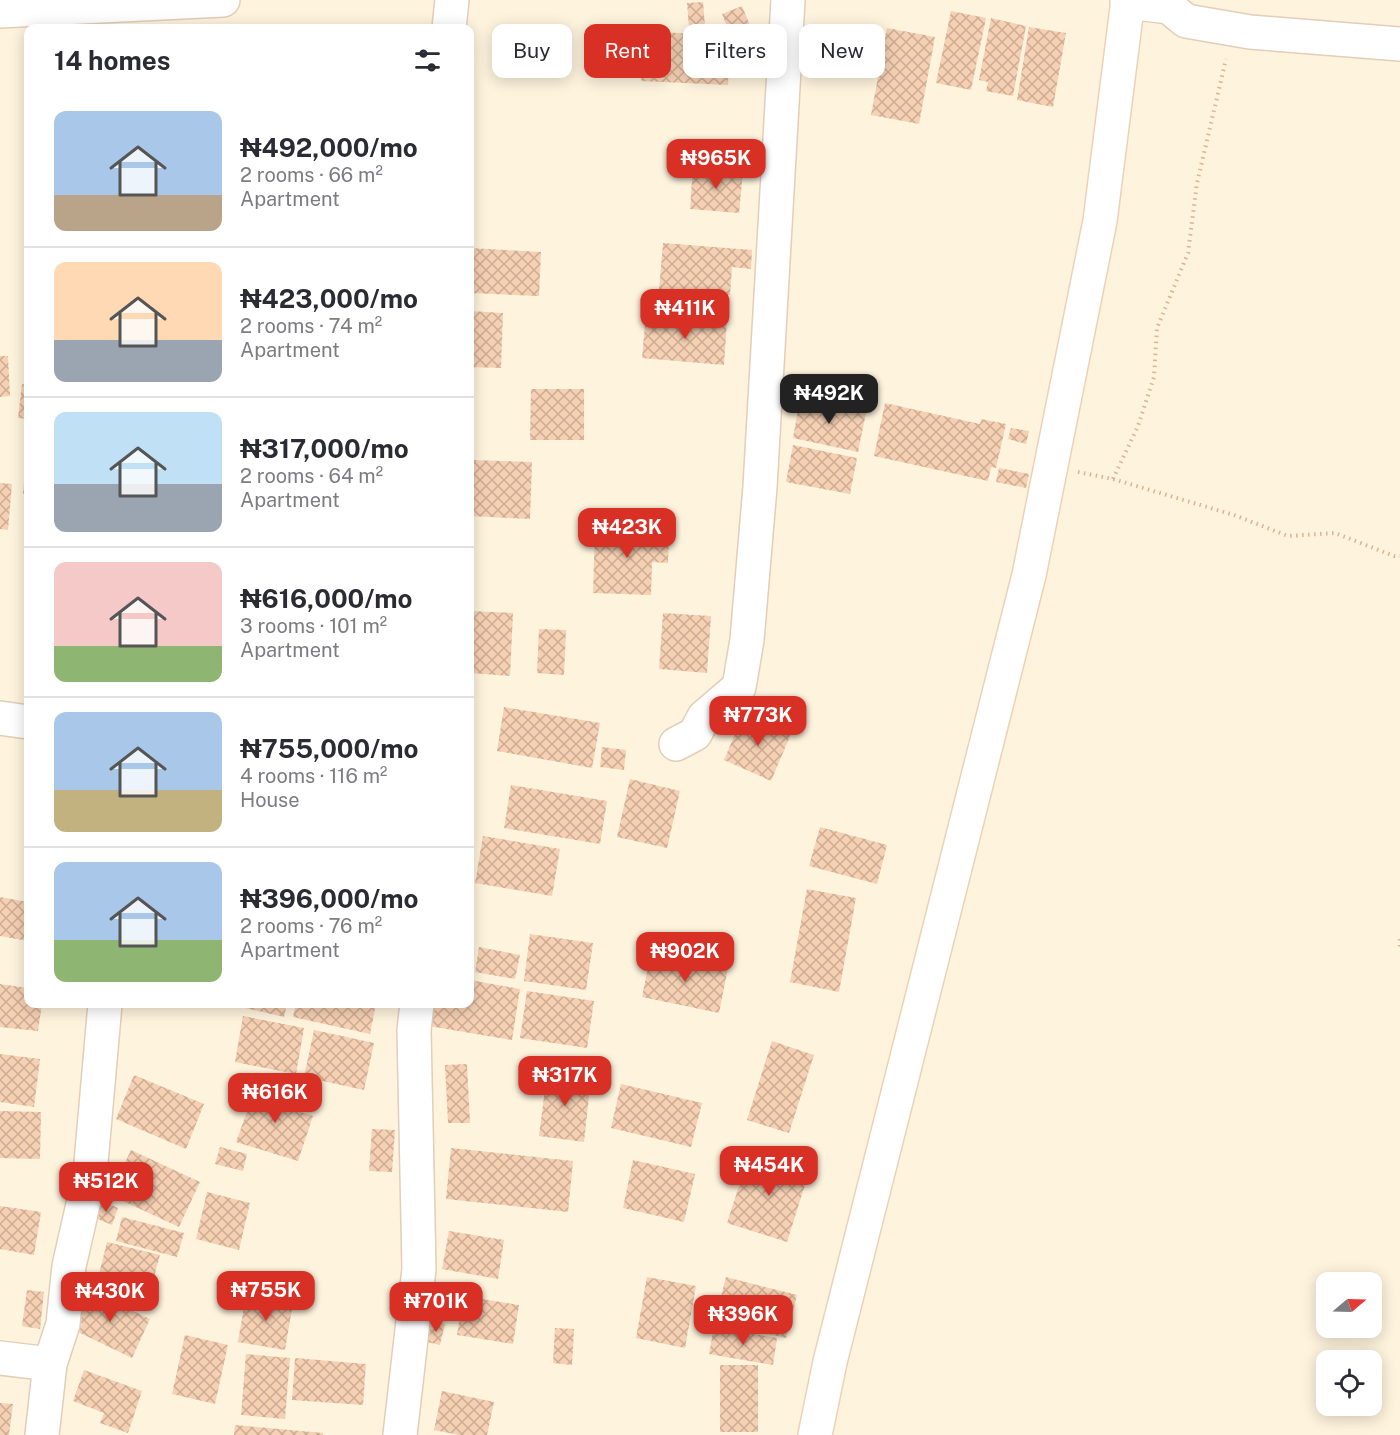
<!DOCTYPE html>
<html lang="en">
<head>
<meta charset="utf-8">
<style>
  :root { --surface:#fff; --page:#f7f7f7; --text:#2b2b33; --muted:#7c7c81; --line:#e1e1e2; --accent:#d93025 }
  body { margin:0; font-family:"Public Sans",sans-serif; background:var(--page); color:var(--text); height:100vh; display:flex; flex-direction:column; font-size:22px; white-space:nowrap }
  * { box-sizing:border-box; margin:0 }
  p { font-size:20px; color:var(--muted) }
  .icon { flex:none; width:33px; height:33px; fill:none; stroke:currentColor; stroke-width:2; stroke-linecap:round; stroke-linejoin:round }
  .map { position:relative; flex:1; overflow:hidden }
  .panel { position:absolute; left:24px; top:24px; width:450px; height:984px; display:flex; flex-direction:column; background:var(--surface); border-radius:12px; box-shadow:0 3px 15px #0003 }
  .panel>* { flex:none }
  .guide { position:absolute; left:492px; top:24px; width:570px; height:54px; display:flex; gap:12px }
  .needle { width:39px; rotate:71deg }
  .fabs { position:absolute; left:1316px; top:1272px; display:grid; gap:12px }
  .fabs a { display:grid; place-items:center; width:66px; height:66px; border-radius:12px; background:var(--surface); box-shadow:0 3px 15px #0003; font-size:30px }
  .price { position:absolute; translate:-50% -51px; padding:0 14px; border-radius:12px; background:var(--accent); color:#fff; font-size:20px; line-height:39px; filter:drop-shadow(0 2px 3px #0008) }
  .price::after { content:''; position:absolute; left:50%; top:36px; width:18px; height:14px; margin-left:-9px; background:inherit; clip-path:polygon(0 0,100% 0,50% 100%) }
  .price.selected { background:#222; color:#fff }
  ul { padding:0; list-style:none }
  li { display:flex; align-items:center; gap:18px; height:150px; padding:0 30px }
  li+li { border-top:2px solid var(--line) }
  li span { display:grid; place-items:center; flex:none; width:168px; height:120px; border-radius:12px; color:#555 }
  li>.icon { margin-inline-start:auto }
  span .icon { width:72px; height:72px; fill:#fffc; stroke-width:1 }
  li b { font-size:26px }
  h2 { display:flex; justify-content:space-between; align-items:center; height:72px; padding:0 30px; font-size:26px }
  .pill { padding:0 21px; border-radius:12px; background:var(--surface); box-shadow:0 3px 15px #0003; font-size:21px; line-height:54px }
  .pill.selected { background:var(--accent); color:#fff }
  .map>svg:first-child { display:block }
  .building { fill:url(#building-cross-hatch) }
  .lines { fill:none; stroke-linecap:round; stroke-linejoin:round }
  .street-casing { stroke:#e2ceb9; stroke-width:36 }
  .secondary-casing { stroke:#ead2b8; stroke-width:36 }
  .path { stroke:#dab496; stroke-width:4; stroke-dasharray:1.5 4.5; stroke-linecap:butt }
  .street { stroke:#fff; stroke-width:33 }
  .secondary { stroke:#fff; stroke-width:33 }
</style>
</head>
<body>
<div class="map">
<svg width="1400" height="1435" viewBox="0 0 1400 1435">
  <defs>
    <pattern id="building-cross-hatch" width="8" height="8" patternUnits="userSpaceOnUse" patternTransform="scale(1.5)"><rect width="8" height="8" fill="#f6d0b3"/><path d="M0 0l8 8M0 8l8-8" fill="none" stroke="#ccac93"/></pattern>
  </defs>
  <rect width="100%" height="100%" fill="#fef3dd"/>
  <g class="building">
    <polygon points="703,2 705,26 689,27 687,3"/>
    <polygon points="742,6 760,50 740,58 722,14"/>
    <polygon points="951,11 986,18 971,90 936,83"/>
    <polygon points="991,18 1026,26 1013,96 986,91 988,82 979,80"/>
    <rect x="57" y="25" width="40" height="3"/>
    <polygon points="1029,27 1066,33 1053,107 1017,100"/>
    <polygon points="887,28 935,37 919,124 871,115"/>
    <polygon points="643,31 730,36 728,85 641,81"/>
    <polygon points="693,166 743,171 739,213 690,209"/>
    <polygon points="663,243 752,250 751,269 732,267 730,295 659,290"/>
    <polygon points="470,248 541,252 539,296 470,293"/>
    <polygon points="470,311 503,313 501,368 470,367"/>
    <polygon points="646,314 727,321 724,365 642,358"/>
    <polygon points="0,356 8,356 10,396 0,397"/>
    <polygon points="22,384 28,385 28,419 18,418"/>
    <polygon points="531,389 584,389 584,440 530,440"/>
    <polygon points="800,399 866,413 858,452 793,438"/>
    <polygon points="885,403 980,424 981,419 1006,424 996,468 991,467 988,481 874,456"/>
    <polygon points="1011,428 1029,431 1026,444 1008,439"/>
    <polygon points="27,444 28,444 28,494 23,494"/>
    <polygon points="793,445 857,458 850,494 786,482"/>
    <polygon points="470,460 532,462 530,519 470,516"/>
    <polygon points="999,468 1029,474 1026,488 996,482"/>
    <polygon points="0,483 12,484 8,530 0,529"/>
    <polygon points="595,526 654,528 654,533 669,534 668,563 652,562 651,595 593,593"/>
    <polygon points="470,611 513,613 510,676 470,673"/>
    <polygon points="663,613 711,616 707,673 659,669"/>
    <polygon points="539,629 566,630 564,675 537,673"/>
    <polygon points="504,707 600,723 592,768 497,751"/>
    <polygon points="744,713 791,734 771,781 724,760"/>
    <polygon points="602,747 626,750 624,770 600,767"/>
    <polygon points="630,779 680,791 667,848 617,837"/>
    <polygon points="511,785 607,801 600,844 504,828"/>
    <polygon points="820,827 887,845 877,884 809,866"/>
    <polygon points="483,836 560,849 552,896 475,883"/>
    <polygon points="807,889 856,898 839,992 790,982"/>
    <polygon points="0,897 28,902 28,941 0,936"/>
    <polygon points="530,934 593,943 586,990 524,981"/>
    <polygon points="479,947 520,955 515,979 475,972"/>
    <polygon points="651,953 728,968 719,1013 642,997"/>
    <polygon points="470,980 520,989 512,1040 429,1026 432,1004 470,1004"/>
    <polygon points="0,984 28,988 28,1004 42,1004 38,1031 0,1027"/>
    <polygon points="527,991 594,1001 587,1048 520,1038"/>
    <polygon points="246,1004 287,1004 284,1017 245,1008"/>
    <polygon points="296,1004 376,1004 370,1034 293,1017"/>
    <polygon points="243,1016 304,1028 296,1074 235,1062"/>
    <polygon points="314,1030 374,1043 364,1090 304,1077"/>
    <polygon points="772,1041 814,1055 789,1133 747,1120"/>
    <polygon points="0,1054 40,1059 34,1107 0,1102"/>
    <polygon points="467,1064 470,1123 448,1123 445,1065"/>
    <polygon points="547,1073 591,1078 584,1142 539,1136"/>
    <polygon points="134,1075 204,1104 186,1149 116,1119"/>
    <polygon points="257,1084 302,1100 298,1111 313,1116 298,1161 236,1142"/>
    <polygon points="621,1084 702,1103 691,1147 611,1128"/>
    <polygon points="0,1111 41,1112 40,1159 0,1158"/>
    <polygon points="372,1129 395,1130 392,1172 369,1171"/>
    <polygon points="220,1147 247,1154 243,1171 215,1164"/>
    <polygon points="451,1148 573,1161 568,1212 446,1199"/>
    <polygon points="131,1150 200,1182 179,1227 110,1195"/>
    <polygon points="749,1155 775,1164 778,1156 811,1166 787,1242 727,1223"/>
    <polygon points="633,1160 695,1174 684,1222 623,1208"/>
    <polygon points="207,1192 250,1203 239,1250 196,1239"/>
    <polygon points="100,1200 118,1208 112,1225 93,1217"/>
    <polygon points="0,1206 41,1212 34,1255 0,1249"/>
    <polygon points="122,1217 184,1233 177,1257 116,1241"/>
    <polygon points="449,1231 504,1240 498,1279 442,1269"/>
    <polygon points="107,1242 160,1255 148,1299 96,1286"/>
    <polygon points="647,1277 696,1286 685,1348 636,1338"/>
    <polygon points="726,1277 797,1295 786,1338 715,1321"/>
    <polygon points="86,1289 150,1319 132,1358 78,1332 82,1324 72,1319"/>
    <polygon points="27,1290 44,1292 40,1329 22,1326"/>
    <polygon points="246,1295 293,1303 285,1350 238,1342"/>
    <polygon points="463,1296 519,1305 513,1344 457,1335"/>
    <polygon points="432,1321 445,1324 440,1345 427,1342"/>
    <polygon points="714,1327 777,1338 773,1365 709,1354"/>
    <polygon points="555,1328 574,1329 572,1365 553,1363"/>
    <polygon points="185,1335 228,1345 215,1404 172,1394"/>
    <polygon points="246,1354 290,1358 285,1419 241,1415"/>
    <polygon points="295,1358 366,1364 363,1405 292,1400"/>
    <rect x="720" y="1365" width="38" height="67"/>
    <polygon points="84,1370 142,1391 128,1433 100,1423 104,1413 73,1401"/>
    <polygon points="442,1391 494,1402 487,1435 459,1435 434,1430"/>
    <polygon points="0,1403 13,1404 9,1435 0,1435"/>
    <polygon points="235,1425 323,1433 323,1435 234,1435"/>
  </g>
  <g class="lines">
    <g class="street-casing">
      <g id="street">
        <polyline points="1127,2 1169,7 1186,21 1250,32 1400,44"/>
        <polyline points="0,11 223,0"/>
        <polyline points="449,28 452,0"/>
        <polyline points="0,718 28,722"/>
        <polyline points="676,744 695,734 704,717 739,687 747,640 760,487 788,0"/>
        <polyline points="0,1358 50,1364"/>
        <polyline points="42,1435 50,1364 63,1324 69,1266 90,1174 105,1004"/>
        <polyline points="400,1435 419,1269 414,1030 417,1004"/>
      </g>
    </g>
    <g class="secondary-casing">
      <polyline id="secondary" points="815,1435 830,1362 1029,575 1100,221 1128,0"/>
    </g>
    <g class="path">
      <polyline points="1078,472 1113,479 1234,515 1288,536 1335,533 1394,556 1400,556"/>
      <polyline points="1113,479 1138,426 1154,377 1157,328 1188,253 1197,183 1226,59"/>
      <polyline points="1400,939 1400,949"/>
    </g>
    <use href="#street" class="street"/>
    <use href="#secondary" class="secondary"/>
  </g>
</svg>
<div class="fabs">
<a><svg class="needle" viewBox="-14 -14 28 28"><path d="M0-13l5 13h-10z" fill="#e53935"/><path d="M0 13l5-13h-10z" fill="#7c7c81"/></svg></a>
<a><svg class="icon" aria-label="locate" viewBox="0 0 24 24"><circle cx="12" cy="12" r="6"/><path d="M12 2v4M12 18v4M2 12h4M18 12h4"/></svg></a>
</div>
<b class="price" style="left:716px;top:190px">₦965K</b>
<b class="price" style="left:685px;top:340px">₦411K</b>
<b class="price selected" style="left:829px;top:425px">₦492K</b>
<b class="price" style="left:627px;top:559px">₦423K</b>
<b class="price" style="left:758px;top:747px">₦773K</b>
<b class="price" style="left:685px;top:983px">₦902K</b>
<b class="price" style="left:565px;top:1107px">₦317K</b>
<b class="price" style="left:275px;top:1124px">₦616K</b>
<b class="price" style="left:769px;top:1197px">₦454K</b>
<b class="price" style="left:106px;top:1213px">₦512K</b>
<b class="price" style="left:266px;top:1322px">₦755K</b>
<b class="price" style="left:110px;top:1323px">₦430K</b>
<b class="price" style="left:436px;top:1333px">₦701K</b>
<b class="price" style="left:743px;top:1346px">₦396K</b>
<div class="guide">
<a class="pill">Buy</a>
<a class="pill selected">Rent</a>
<a class="pill">Filters</a>
<a class="pill">New</a>
</div>
<section class="panel">
<h2>14 homes<svg class="icon" aria-label="filters" viewBox="0 0 24 24"><path d="M4 7h16M4 17h16"/><circle cx="9" cy="7" r="2"/><circle cx="15" cy="17" r="2"/></svg></h2>
<ul>
<li><span style="background:linear-gradient(#a9c7e8 70%,#b9a48a 0)"><svg class="icon" aria-label="home" viewBox="0 0 24 24"><path d="M3 11l9-7 9 7M6 9v11h12V9"/></svg></span><div><b>₦492,000/mo</b><p>2 rooms · 66 m²</p><p>Apartment</p></div></li>
<li><span style="background:linear-gradient(#ffd9b3 65%,#9aa5b1 0)"><svg class="icon" aria-label="home" viewBox="0 0 24 24"><path d="M3 11l9-7 9 7M6 9v11h12V9"/></svg></span><div><b>₦423,000/mo</b><p>2 rooms · 74 m²</p><p>Apartment</p></div></li>
<li><span style="background:linear-gradient(#bfe0f5 60%,#9aa5b1 0)"><svg class="icon" aria-label="home" viewBox="0 0 24 24"><path d="M3 11l9-7 9 7M6 9v11h12V9"/></svg></span><div><b>₦317,000/mo</b><p>2 rooms · 64 m²</p><p>Apartment</p></div></li>
<li><span style="background:linear-gradient(#f6c9c9 70%,#8fb573 0)"><svg class="icon" aria-label="home" viewBox="0 0 24 24"><path d="M3 11l9-7 9 7M6 9v11h12V9"/></svg></span><div><b>₦616,000/mo</b><p>3 rooms · 101 m²</p><p>Apartment</p></div></li>
<li><span style="background:linear-gradient(#a9c7e8 65%,#c2b280 0)"><svg class="icon" aria-label="home" viewBox="0 0 24 24"><path d="M3 11l9-7 9 7M6 9v11h12V9"/></svg></span><div><b>₦755,000/mo</b><p>4 rooms · 116 m²</p><p>House</p></div></li>
<li><span style="background:linear-gradient(#a9c7e8 65%,#8fb573 0)"><svg class="icon" aria-label="home" viewBox="0 0 24 24"><path d="M3 11l9-7 9 7M6 9v11h12V9"/></svg></span><div><b>₦396,000/mo</b><p>2 rooms · 76 m²</p><p>Apartment</p></div></li>
</ul>
</section>
</div>
</body>
</html>
